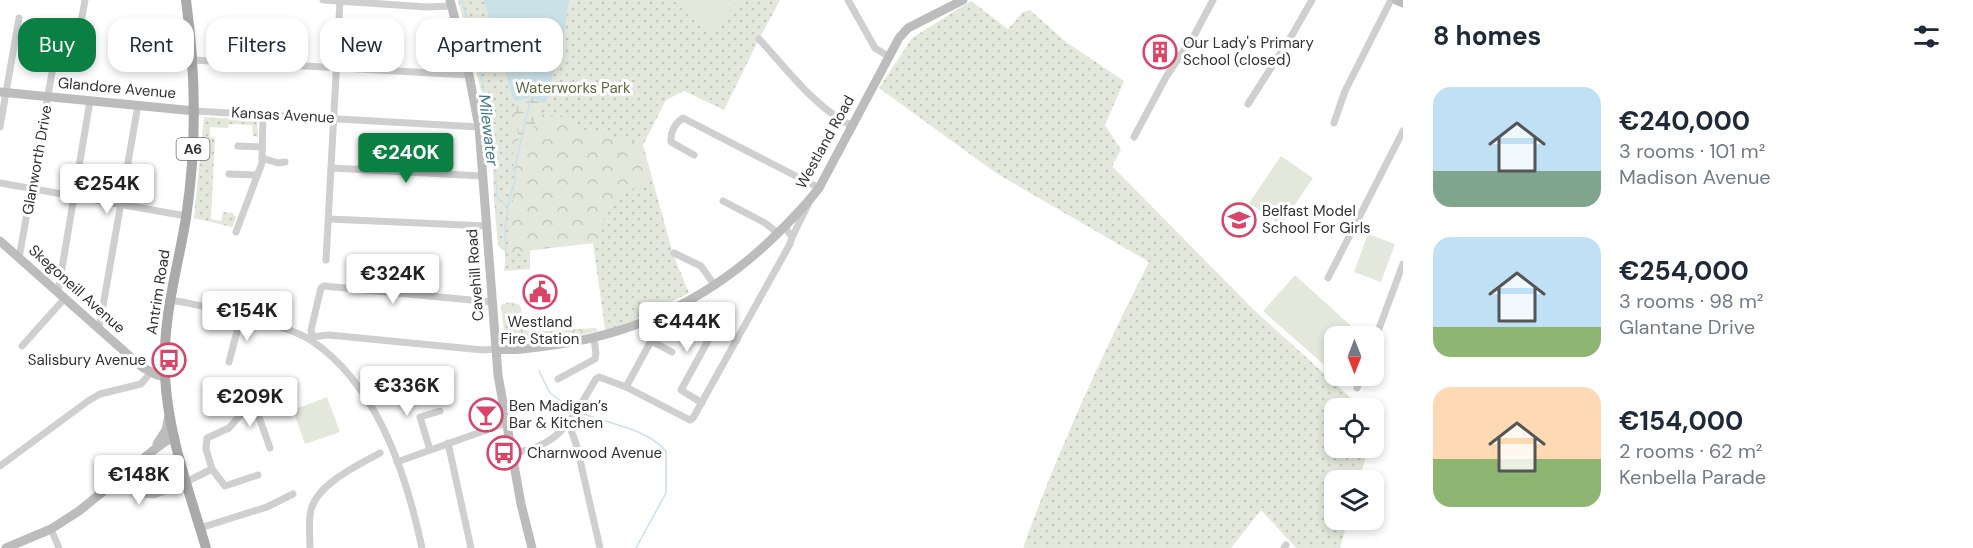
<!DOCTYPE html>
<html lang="en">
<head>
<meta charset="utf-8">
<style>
  :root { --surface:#fff; --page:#f2f2f3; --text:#1f2937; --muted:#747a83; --accent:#0b8043 }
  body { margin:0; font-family:"DM Sans",sans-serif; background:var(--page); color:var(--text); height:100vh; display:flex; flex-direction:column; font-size:22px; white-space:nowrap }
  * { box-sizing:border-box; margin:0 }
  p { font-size:20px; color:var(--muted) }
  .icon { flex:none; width:33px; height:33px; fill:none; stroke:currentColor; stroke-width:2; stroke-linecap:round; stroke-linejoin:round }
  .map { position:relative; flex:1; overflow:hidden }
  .sheet { display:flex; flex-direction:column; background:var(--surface); width:570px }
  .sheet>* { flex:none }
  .top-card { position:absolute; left:18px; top:18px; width:570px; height:54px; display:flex; gap:12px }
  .needle { width:39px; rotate:180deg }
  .fabs { position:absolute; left:1324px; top:326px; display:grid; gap:12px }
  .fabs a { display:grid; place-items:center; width:60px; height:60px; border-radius:12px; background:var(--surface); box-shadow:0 3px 9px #0003; font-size:30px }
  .price { position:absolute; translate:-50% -51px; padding:0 14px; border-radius:6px; background:#fff; color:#222; font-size:20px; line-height:39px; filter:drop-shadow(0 2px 3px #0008) }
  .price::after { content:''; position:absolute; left:50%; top:36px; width:18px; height:14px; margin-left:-9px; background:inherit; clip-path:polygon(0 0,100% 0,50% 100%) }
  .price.on { background:var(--accent); color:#fff }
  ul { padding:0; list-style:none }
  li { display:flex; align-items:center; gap:18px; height:150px; padding:0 30px }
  li span { display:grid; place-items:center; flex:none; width:168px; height:120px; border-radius:18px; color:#555 }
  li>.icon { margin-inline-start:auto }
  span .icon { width:72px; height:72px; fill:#fffc; stroke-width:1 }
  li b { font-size:26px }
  h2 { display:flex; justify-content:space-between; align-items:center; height:72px; padding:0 30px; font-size:26px }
  .chip { padding:0 21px; border-radius:18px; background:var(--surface); box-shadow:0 3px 9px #0003; font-size:21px; line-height:54px }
  .chip.on { background:var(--accent); color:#fff }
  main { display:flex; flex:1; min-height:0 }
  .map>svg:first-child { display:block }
  .green { fill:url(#green-dots) }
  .forest { fill:url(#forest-crowns) }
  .wetland { fill:url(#wetland-marsh) }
  .pitch { fill:#e4e8dc }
  .water { fill:#cae1e7 }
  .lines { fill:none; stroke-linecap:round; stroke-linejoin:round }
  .stream { stroke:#cae1e7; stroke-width:1.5 }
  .street { stroke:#cfcfcf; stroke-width:7 }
  .secondary { stroke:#bcbcbc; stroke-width:9 }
  .primary { stroke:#aaa; stroke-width:10 }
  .labels { text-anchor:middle; stroke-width:6; stroke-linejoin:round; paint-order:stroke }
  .shield { fill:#fff; stroke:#707070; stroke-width:1.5 }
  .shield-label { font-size:14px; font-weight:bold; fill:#323232 }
  .poi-label { font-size:15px; fill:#323232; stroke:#fff; text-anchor:start }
  .street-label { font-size:15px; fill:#323232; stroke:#fff }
  .park-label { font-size:15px; fill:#5c6b42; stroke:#fff }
  .water-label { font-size:16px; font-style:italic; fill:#427a88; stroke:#fff }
</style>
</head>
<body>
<main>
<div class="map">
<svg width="1403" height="548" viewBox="0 0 1403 548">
  <defs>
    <pattern id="green-dots" width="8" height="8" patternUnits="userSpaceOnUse" patternTransform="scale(1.5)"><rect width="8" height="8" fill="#e4e8dc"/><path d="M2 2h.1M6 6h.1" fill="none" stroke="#c4c7bd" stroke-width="1.8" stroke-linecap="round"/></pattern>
    <pattern id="forest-crowns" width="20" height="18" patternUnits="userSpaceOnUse" patternTransform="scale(1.5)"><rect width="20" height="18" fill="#e4e8dc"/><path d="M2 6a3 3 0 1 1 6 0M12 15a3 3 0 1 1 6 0" fill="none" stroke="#c4c7bd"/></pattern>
    <pattern id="wetland-marsh" width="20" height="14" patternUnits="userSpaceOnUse" patternTransform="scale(1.5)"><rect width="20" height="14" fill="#e4e8dc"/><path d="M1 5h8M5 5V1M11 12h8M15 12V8" fill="none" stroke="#c4c7bd"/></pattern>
  </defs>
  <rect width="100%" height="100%" fill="#fff"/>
  <g class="green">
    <polygon points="458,0 780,0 759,39 724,110 684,91 666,100 643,145 673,254 689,293 634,320 607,331 605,329 593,243 530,250 530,269 504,271 506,252 498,246 494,201 492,134"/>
    <path d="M971,1l37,28 15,-17 7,-2 36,32 58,39 -19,44 16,25 -9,16 141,143 109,99h-27v39h34l-10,33h-24v39h13l-8,29h-44l-35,-38 -30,38h-208c35,-98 79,-193 126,-286l-153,-89 -117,-85 33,-50z"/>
    <polygon points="204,117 257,120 258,137 253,136 252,125 229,124 228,128 210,127 210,137 215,138 211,219 221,221 223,212 233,213 236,218 232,227 194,218"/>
    <polygon points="510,302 520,341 505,340 501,305"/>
  </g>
  <g class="forest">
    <polygon points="511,112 531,112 568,118 584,130 629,140 639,144 648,166 646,183 620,194 605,208 602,231 593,243 509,253 514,182"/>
    <polygon points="510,302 520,305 526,330 531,332 596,328 598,331 571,337 520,341"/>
  </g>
  <polygon class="wetland" points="531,97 543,103 524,152 519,152 516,101"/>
  <g class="pitch">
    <polygon points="673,0 739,0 707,33"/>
    <polygon points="1281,156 1313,178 1281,225 1249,203"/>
    <polygon points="1368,234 1395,244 1381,282 1354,272"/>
    <polygon points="1295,275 1360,334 1359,336 1335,336 1335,362 1329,369 1263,311"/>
    <polygon points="327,397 340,432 305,444 293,410"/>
  </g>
  <polygon class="water" points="484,0 569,0 565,29 546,102 543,103 531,97 516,101 513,98"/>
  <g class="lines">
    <g class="stream">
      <polyline points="462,0 490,112 494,142 497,197 508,208"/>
      <polyline points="506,258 505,226 510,196 515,181 515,167 531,97"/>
      <polyline points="539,371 550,393 573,410"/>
      <path d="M578,412c30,12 66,15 88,39v42l-30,55"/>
    </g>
    <g class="street">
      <polyline points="323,0 427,7 451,6"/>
      <polyline points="848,0 875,48 888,56"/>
      <path d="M759,39c28,30 55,68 93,87"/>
      <polyline points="193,60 469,75"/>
      <polyline points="1248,104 1292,35 1312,0"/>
      <polyline points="195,111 479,127"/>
      <polyline points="1334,123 1345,91 1391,0"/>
      <polyline points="0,127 19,18"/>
      <polyline points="1134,137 1166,77 1195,34 1213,0"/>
      <polyline points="238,146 262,147"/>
      <path d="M694,155l-23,-13c-1,-10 4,-19 12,-24l136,70"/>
      <polyline points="262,158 278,163 285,162"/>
      <polyline points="332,168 482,176"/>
      <polyline points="229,174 257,175"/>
      <polyline points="0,183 186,216"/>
      <polyline points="723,201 765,223 778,233"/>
      <polyline points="329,219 487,226"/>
      <polyline points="236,232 262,163 263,114"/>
      <polyline points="792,237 808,205"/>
      <polyline points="674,253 701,266 715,286"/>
      <polyline points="19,258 55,56 79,25 82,17 85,0"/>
      <polyline points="326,260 340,1"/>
      <polyline points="1328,278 1403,131"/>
      <polyline points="58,292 90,101"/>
      <path d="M169,300c30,4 59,12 89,20 17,5 36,10 51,19 68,44 97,134 113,209"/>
      <polyline points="99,329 138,105"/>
      <polyline points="312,336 311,330 321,288 324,286 492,302"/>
      <polyline points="311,337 329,335 483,350 496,349"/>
      <polyline points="1374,342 1403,264"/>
      <polyline points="22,346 65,298"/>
      <polyline points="229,362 241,316"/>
      <polyline points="558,379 595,359 596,354 594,338"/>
      <polyline points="626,387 651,341 672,352"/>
      <polyline points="1357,388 1362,375"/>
      <polyline points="253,400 270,448"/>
      <polyline points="702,403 681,390 715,328 737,340"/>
      <polyline points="569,424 577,447 600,548"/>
      <polyline points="448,443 471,548"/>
      <polyline points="430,450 420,417 440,411"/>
      <path d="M512,453c49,-6 60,-35 84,-74l3,-2 27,10 60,31 4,2 3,-2 97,-174 2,-7 -8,-11"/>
      <polyline points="397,462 506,423"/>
      <polyline points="0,466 88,401 100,394 141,384 151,372"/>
      <polyline points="212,469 225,486 258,475"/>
      <polyline points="123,477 143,494 154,495 167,490"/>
      <polyline points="186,482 212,469 206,449 207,438 229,428 242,413 255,407"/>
      <polyline points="200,528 267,507 293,494"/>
      <polyline points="51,529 59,548"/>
      <path d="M310,548c0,-13 -2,-26 1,-38 6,-26 47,-45 69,-57"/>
      <polyline points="1284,548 1286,545"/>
    </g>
    <g class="secondary">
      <polyline points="450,0 469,75 479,127 498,375 521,504 532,548"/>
      <polyline points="1396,0 1403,3"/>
      <polyline points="0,92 195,111"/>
      <polyline points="0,241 142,367 157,375 165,377"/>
      <path d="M496,349c17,2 34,-1 50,-3 92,-11 168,-49 233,-114 14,-14 28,-28 40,-44l80,-150 9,-10 55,-28"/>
      <polyline points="157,444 166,430 169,416"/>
      <polyline points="6,548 51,529 79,511 155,449 166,441 174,438"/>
    </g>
    <path class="primary" d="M186,0c10,73 11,145 0,218 -9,54 -24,101 -21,158 3,59 24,115 41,172"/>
  </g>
  <defs>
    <g id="building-ring" transform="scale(1.725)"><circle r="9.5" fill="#fff" stroke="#d84569" stroke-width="1.5"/><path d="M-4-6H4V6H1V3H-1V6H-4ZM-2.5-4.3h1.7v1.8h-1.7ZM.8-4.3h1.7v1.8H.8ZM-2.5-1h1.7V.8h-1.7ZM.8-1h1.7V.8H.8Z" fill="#d84569"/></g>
    <g id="school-ring" transform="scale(1.725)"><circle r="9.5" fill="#fff" stroke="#d84569" stroke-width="1.5"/><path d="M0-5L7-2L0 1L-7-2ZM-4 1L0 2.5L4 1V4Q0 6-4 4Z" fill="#d84569"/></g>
    <g id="civic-ring" transform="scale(1.725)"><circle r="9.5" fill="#fff" stroke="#d84569" stroke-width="1.5"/><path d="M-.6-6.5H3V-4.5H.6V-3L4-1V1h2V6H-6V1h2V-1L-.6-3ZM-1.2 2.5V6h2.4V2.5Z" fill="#d84569"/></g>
    <g id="bus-ring" transform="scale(1.725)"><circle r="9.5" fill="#fff" stroke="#d84569" stroke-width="1.5"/><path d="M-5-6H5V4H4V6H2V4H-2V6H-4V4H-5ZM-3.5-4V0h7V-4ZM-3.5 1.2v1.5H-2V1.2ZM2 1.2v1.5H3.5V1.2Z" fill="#d84569"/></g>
    <g id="bar-ring" transform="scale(1.725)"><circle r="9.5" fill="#fff" stroke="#d84569" stroke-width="1.5"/><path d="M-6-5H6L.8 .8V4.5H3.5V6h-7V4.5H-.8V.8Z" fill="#d84569"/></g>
  </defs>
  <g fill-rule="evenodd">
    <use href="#building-ring" x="1160" y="52"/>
    <use href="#school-ring" x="1239" y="220"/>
    <use href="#civic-ring" x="540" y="292"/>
    <use href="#bus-ring" x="169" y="360"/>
    <use href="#bar-ring" x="486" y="415"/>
    <use href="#bus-ring" x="504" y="453"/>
  </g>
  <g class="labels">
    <rect class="shield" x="176.5" y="138" width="33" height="22" rx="4.5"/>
    <g class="shield-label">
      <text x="193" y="154">A6</text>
    </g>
    <g class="poi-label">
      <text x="1183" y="48">Our Lady's Primary<tspan x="1183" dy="17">School (closed)</tspan></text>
      <text x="1262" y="216">Belfast Model<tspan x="1262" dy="17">School For Girls</tspan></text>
      <text x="540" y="327" text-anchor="middle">Westland<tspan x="540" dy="17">Fire Station</tspan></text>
      <text x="146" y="365" text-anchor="end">Salisbury Avenue</text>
      <text x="509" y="411">Ben Madigan’s<tspan x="509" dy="17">Bar &amp; Kitchen</tspan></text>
      <text x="527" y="458">Charnwood Avenue</text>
    </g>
    <g class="street-label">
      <text transform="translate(117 88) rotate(5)" y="5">Glandore Avenue</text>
      <text transform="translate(283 115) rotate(3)" y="5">Kansas Avenue</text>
      <text transform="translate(825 142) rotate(-61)" y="5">Westland Road</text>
      <text transform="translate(37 160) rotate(-80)" y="5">Glanworth Drive</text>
      <text transform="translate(475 275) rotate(-94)" y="5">Cavehill Road</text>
      <text transform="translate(77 289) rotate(42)" y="5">Skegoneill Avenue</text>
      <text transform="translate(158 292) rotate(-81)" y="5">Antrim Road</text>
    </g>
    <g class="park-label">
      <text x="573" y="93">Waterworks Park</text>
    </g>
    <g class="water-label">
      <text transform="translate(489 130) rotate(83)" y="6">Milewater</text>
    </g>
  </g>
</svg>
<div class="fabs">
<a><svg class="needle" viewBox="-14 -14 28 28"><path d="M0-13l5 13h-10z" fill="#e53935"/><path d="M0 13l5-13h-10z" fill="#747a83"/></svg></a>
<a><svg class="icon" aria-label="locate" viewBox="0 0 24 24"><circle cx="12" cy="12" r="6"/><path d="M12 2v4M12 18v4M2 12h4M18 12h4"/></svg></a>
<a><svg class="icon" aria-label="layers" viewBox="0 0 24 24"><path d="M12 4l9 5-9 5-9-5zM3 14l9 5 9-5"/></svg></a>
</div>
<b class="price on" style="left:406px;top:184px">€240K</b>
<b class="price" style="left:107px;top:215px">€254K</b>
<b class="price" style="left:393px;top:305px">€324K</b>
<b class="price" style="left:247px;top:342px">€154K</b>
<b class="price" style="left:687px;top:353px">€444K</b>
<b class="price" style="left:407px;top:417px">€336K</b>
<b class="price" style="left:250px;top:428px">€209K</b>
<b class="price" style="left:139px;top:506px">€148K</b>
<div class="top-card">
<a class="chip on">Buy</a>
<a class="chip">Rent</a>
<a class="chip">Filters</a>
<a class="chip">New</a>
<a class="chip">Apartment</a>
</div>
</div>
<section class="sheet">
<h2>8 homes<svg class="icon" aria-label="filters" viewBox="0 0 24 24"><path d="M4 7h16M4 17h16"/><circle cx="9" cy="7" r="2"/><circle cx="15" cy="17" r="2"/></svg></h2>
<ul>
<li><span style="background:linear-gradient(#bfe0f5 70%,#7fa58c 0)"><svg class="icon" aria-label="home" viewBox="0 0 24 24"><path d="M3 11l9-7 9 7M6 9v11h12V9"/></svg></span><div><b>€240,000</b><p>3 rooms · 101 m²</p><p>Madison Avenue</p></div></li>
<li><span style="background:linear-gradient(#bfe0f5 75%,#8fb573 0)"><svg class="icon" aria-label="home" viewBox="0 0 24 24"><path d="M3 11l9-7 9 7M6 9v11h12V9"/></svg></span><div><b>€254,000</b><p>3 rooms · 98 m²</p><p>Glantane Drive</p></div></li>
<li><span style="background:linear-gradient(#ffd9b3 60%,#8fb573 0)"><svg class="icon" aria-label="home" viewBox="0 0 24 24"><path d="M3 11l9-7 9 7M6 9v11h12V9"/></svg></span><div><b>€154,000</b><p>2 rooms · 62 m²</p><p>Kenbella Parade</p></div></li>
</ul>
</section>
</main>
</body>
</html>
